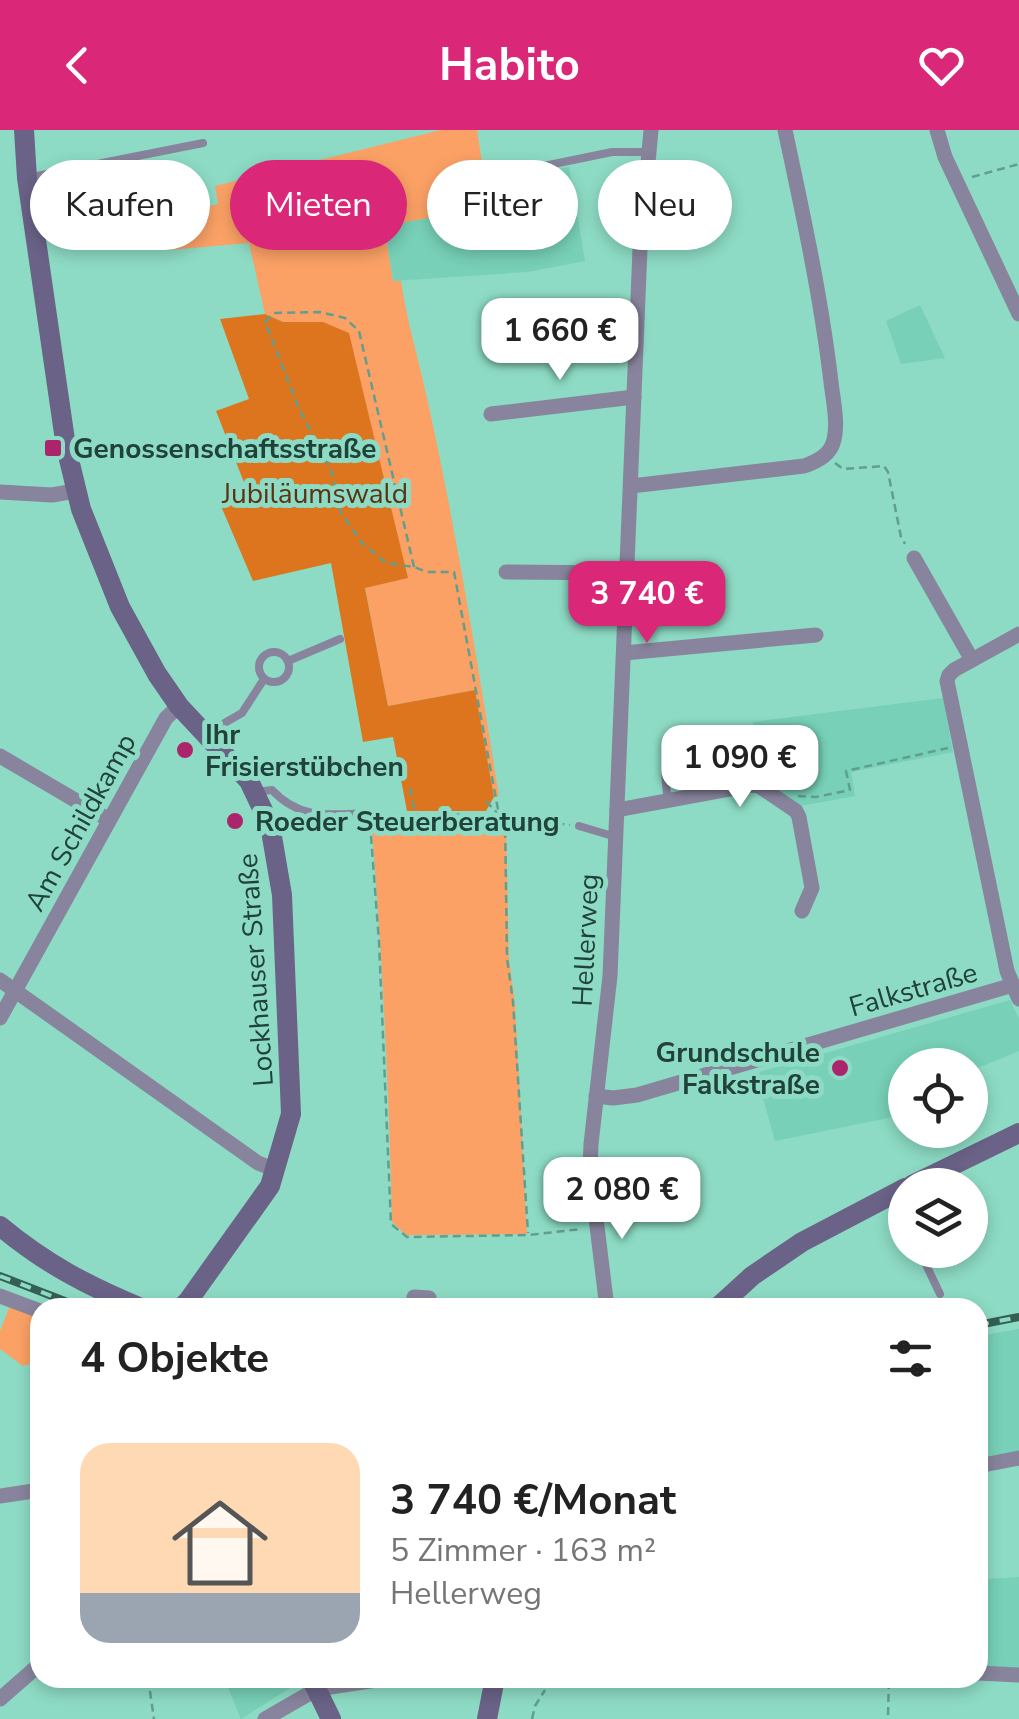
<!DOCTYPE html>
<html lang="de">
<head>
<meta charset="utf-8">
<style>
  :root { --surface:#fff; --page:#f6f6f6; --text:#222; --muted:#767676; --line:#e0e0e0; --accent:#db2777 }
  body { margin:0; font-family:"Nunito Sans",sans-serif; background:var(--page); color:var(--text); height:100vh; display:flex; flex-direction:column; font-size:38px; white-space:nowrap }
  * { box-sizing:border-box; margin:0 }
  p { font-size:32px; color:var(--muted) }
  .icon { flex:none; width:55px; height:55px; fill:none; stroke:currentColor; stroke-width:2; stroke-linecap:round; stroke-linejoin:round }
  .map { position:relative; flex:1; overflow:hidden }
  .details { position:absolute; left:30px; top:1168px; width:958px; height:390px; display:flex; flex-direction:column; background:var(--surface); border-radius:30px; box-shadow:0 5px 15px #0003 }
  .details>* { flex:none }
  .hud { position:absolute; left:30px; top:30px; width:960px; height:90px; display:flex; gap:20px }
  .buttons { position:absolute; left:888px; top:918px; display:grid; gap:20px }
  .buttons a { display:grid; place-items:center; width:100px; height:100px; border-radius:50%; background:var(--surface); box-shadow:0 5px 15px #0003; font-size:50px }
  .price { position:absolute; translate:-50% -85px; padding:0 22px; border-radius:20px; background:#fff; color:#222; font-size:32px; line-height:65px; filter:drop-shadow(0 2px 5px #0008) }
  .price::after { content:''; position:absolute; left:50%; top:60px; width:30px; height:22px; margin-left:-15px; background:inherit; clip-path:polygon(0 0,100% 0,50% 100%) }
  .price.selected { background:var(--accent); color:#fff }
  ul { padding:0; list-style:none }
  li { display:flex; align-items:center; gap:30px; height:250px; padding:0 50px }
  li+li { border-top:2px solid var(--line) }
  li span { display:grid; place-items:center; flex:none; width:280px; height:200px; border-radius:30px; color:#555 }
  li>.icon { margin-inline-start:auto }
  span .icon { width:120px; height:120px; fill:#fffc; stroke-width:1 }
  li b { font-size:42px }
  h2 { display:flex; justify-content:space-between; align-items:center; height:120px; padding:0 50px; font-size:42px }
  .chip { padding:0 35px; border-radius:45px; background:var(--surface); box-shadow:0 5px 15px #0003; font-size:35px; line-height:90px }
  .chip.selected { background:var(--accent); color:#fff }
  header { display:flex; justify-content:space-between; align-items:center; height:130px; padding:0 50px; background:var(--accent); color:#fff; font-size:45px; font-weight:700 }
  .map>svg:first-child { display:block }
  .built { fill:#77d0b7 }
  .green { fill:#fba165 }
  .forest { fill:#dd751f }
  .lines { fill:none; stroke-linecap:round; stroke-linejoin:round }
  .path { stroke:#629e8d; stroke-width:2.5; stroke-dasharray:8 5; stroke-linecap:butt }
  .lane { stroke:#88849d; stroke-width:8 }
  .street { stroke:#88849d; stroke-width:15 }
  .secondary { stroke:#6a6287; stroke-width:20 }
  .rail-casing { stroke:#355f53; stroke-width:8 }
  .rail { stroke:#8ddbc4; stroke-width:4; stroke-dasharray:11; stroke-linecap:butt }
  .poi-dot { fill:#ab256c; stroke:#8ddbc4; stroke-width:4 }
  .labels { text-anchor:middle; stroke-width:10; stroke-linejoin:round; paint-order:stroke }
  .poi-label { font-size:28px; font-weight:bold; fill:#214239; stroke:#8ddbc4; text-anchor:start }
  .park-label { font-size:28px; fill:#5c3213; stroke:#8ddbc4 }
  .street-label { font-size:28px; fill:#214239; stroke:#8ddbc4 }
</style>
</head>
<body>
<header><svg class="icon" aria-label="back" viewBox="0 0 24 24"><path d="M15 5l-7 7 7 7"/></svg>Habito<svg class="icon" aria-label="heart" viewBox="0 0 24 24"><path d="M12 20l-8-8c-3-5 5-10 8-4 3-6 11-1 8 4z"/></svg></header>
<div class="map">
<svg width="1019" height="1589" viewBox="0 0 1019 1589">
  <rect width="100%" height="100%" fill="#8ddbc4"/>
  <g class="built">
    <polygon points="569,37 585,131 528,142 393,151 384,95 489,77 486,52"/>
    <polygon points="920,175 945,228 901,234 886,191"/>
    <polygon points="943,568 953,622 851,642 855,666 800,676 766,656 760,621 757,620 753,592"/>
    <polygon points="1010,870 1019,889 1019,921 970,941 970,935 905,935 905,968 897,971 903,985 775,1011 756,943"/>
    <polygon points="1019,1199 1019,1323 978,1332 978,1206"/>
    <polygon points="1019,1447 1019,1538 978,1537 978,1486 987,1484 988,1449"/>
    <polygon points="224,1548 295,1548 298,1553 241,1589"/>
  </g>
  <g class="green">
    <path d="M441,0h36l12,77 -105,19 9,55h8c6,42 19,83 28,126 28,128 49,259 70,389l-5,1 -19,-107 -87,16 -23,-119 42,-9 -84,-256h-40l-18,-8 -16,-71 -80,7 -8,-32 57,-14 -3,-18z"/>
    <path d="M371,687l135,2 3,140 6,44 12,231 -121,1 -14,-13c-3,-135 -10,-270 -21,-405z"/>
    <polygon points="11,1173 40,1185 40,1227 38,1232 23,1236 0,1219 0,1201"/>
  </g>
  <polygon class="forest" points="265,184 283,192 323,192 349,203 408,448 365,458 388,576 475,560 494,667 486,681 407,681 393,607 363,612 331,433 253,451 218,369 245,355 216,281 249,269 220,189"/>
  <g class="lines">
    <g class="path">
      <polyline points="972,47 1019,34"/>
      <polyline points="835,333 843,339 884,336 888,342 901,407 905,414"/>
      <polyline points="414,437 359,201 345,188 320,182 274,183 265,192 298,276 332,343 341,383 362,413 386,433 414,437 427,442 454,442 499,685"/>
      <polyline points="410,658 415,683"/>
      <polyline points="798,666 816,667 850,660 846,641 948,618"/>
      <polyline points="486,671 498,684"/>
      <polyline points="388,684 499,685 570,695"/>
      <polyline points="505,687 507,828 513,872 528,1103"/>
      <polyline points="370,693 379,812 391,1094 407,1107 529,1105 581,1099"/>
      <polyline points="148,1548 154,1589"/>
      <polyline points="888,1585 889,1548"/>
      <polyline points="532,1589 535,1576 545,1560"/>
    </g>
    <g class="lane">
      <polyline points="495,46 612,22 648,22"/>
      <polyline points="27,48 203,13"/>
      <circle cx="274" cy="537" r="15"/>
      <polyline points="288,531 340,509"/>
      <polyline points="207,603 242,583 264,549"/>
      <path d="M256,662l16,-2c29,31 59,24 97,23l8,1"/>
      <path d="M668,671c-2,-18 -7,-33 6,-46"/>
      <polyline points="579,696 616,707"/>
      <polyline points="893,1069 905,1090"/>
      <polyline points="919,1120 940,1164"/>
    </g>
    <g class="street">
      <polyline points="937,0 945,27 1019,184"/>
      <polyline points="491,284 634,267"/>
      <path d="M631,356l173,-20c12,-4 25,-10 29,-23 6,-18 0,-43 -2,-61 -10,-85 -28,-168 -46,-252"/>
      <polyline points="0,362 52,365 75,361"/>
      <polyline points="914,428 972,530"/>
      <polyline points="506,442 627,443"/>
      <polyline points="1019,504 954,540 949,545 947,551 1007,841 1019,869"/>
      <polyline points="624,523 816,505"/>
      <polyline points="0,626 109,690"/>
      <polyline points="617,680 752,655 759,656 796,681 799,687 812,758 802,781"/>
      <polyline points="0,850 258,1033 276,1040"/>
      <polyline points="0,888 166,588 179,576"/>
      <polyline points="596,966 613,968 637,965 1013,855"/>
      <polyline points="0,1166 40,1181"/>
      <polyline points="413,1178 414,1167 429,1168"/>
      <polyline points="607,1178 590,1039 591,1014 610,846 640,119 651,0"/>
      <polyline points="978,1336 1019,1328"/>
      <polyline points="0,1366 40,1360"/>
      <polyline points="978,1543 1019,1545"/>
      <polyline points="0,1569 40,1534"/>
      <polyline points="265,1589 317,1559 390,1548"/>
    </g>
    <g class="secondary">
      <polyline points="24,0 27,48 66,317 81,379 120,477 157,544 179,576 249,651 270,695 282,765 291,984 270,1056 188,1171 181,1178"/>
      <polyline points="912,1055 1019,1003"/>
      <path d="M0,1096c46,38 86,59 141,82"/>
      <polyline points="717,1178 752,1146 802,1112 905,1058"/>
      <polyline points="311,1548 331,1589"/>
      <polyline points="487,1589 495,1548"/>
    </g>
    <g class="rail-casing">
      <g id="rail">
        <polyline points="0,1146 83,1178"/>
        <polyline points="978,1195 1019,1187"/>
      </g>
    </g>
    <use href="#rail" class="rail"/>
  </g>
  <g class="poi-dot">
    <rect x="43" y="308" width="20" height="20" rx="5"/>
    <circle cx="185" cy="620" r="10"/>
    <circle cx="235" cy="691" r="10"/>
    <circle cx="840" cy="938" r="10"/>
  </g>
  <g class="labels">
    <g class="poi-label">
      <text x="73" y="328">Genossenschaftsstraße</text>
      <text x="205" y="614">Ihr<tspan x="205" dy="32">Frisierstübchen</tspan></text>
      <text x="255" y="701">Roeder Steuerberatung</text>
      <text x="820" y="932" text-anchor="end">Grundschule<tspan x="820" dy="32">Falkstraße</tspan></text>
    </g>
    <g class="park-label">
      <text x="315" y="373">Jubiläumswald</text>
    </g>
    <g class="street-label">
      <text transform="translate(80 692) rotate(-61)" y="10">Am Schildkamp</text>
      <text transform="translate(585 810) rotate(-87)" y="10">Hellerweg</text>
      <text transform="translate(255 840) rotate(-94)" y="10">Lockhauser Straße</text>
      <text transform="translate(913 859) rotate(-16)" y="10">Falkstraße</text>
    </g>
  </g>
</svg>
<div class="buttons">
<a><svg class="icon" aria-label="locate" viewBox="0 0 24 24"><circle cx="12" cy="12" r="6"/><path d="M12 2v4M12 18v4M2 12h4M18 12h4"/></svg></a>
<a><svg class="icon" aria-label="layers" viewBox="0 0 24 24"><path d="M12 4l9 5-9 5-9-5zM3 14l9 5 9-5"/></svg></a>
</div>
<b class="price" style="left:560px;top:253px">1 660 €</b>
<b class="price selected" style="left:647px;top:516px">3 740 €</b>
<b class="price" style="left:740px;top:680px">1 090 €</b>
<b class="price" style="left:622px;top:1112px">2 080 €</b>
<div class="hud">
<a class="chip">Kaufen</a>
<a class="chip selected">Mieten</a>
<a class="chip">Filter</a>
<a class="chip">Neu</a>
</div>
<section class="details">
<h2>4 Objekte<svg class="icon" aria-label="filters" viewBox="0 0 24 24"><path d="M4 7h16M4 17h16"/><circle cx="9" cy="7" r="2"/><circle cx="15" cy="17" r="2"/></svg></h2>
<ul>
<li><span style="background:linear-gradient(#ffd9b3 75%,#9aa5b1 0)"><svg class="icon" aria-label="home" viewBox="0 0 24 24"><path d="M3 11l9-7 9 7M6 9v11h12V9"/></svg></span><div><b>3 740 €/Monat</b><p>5 Zimmer · 163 m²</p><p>Hellerweg</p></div></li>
</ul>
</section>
</div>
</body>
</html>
